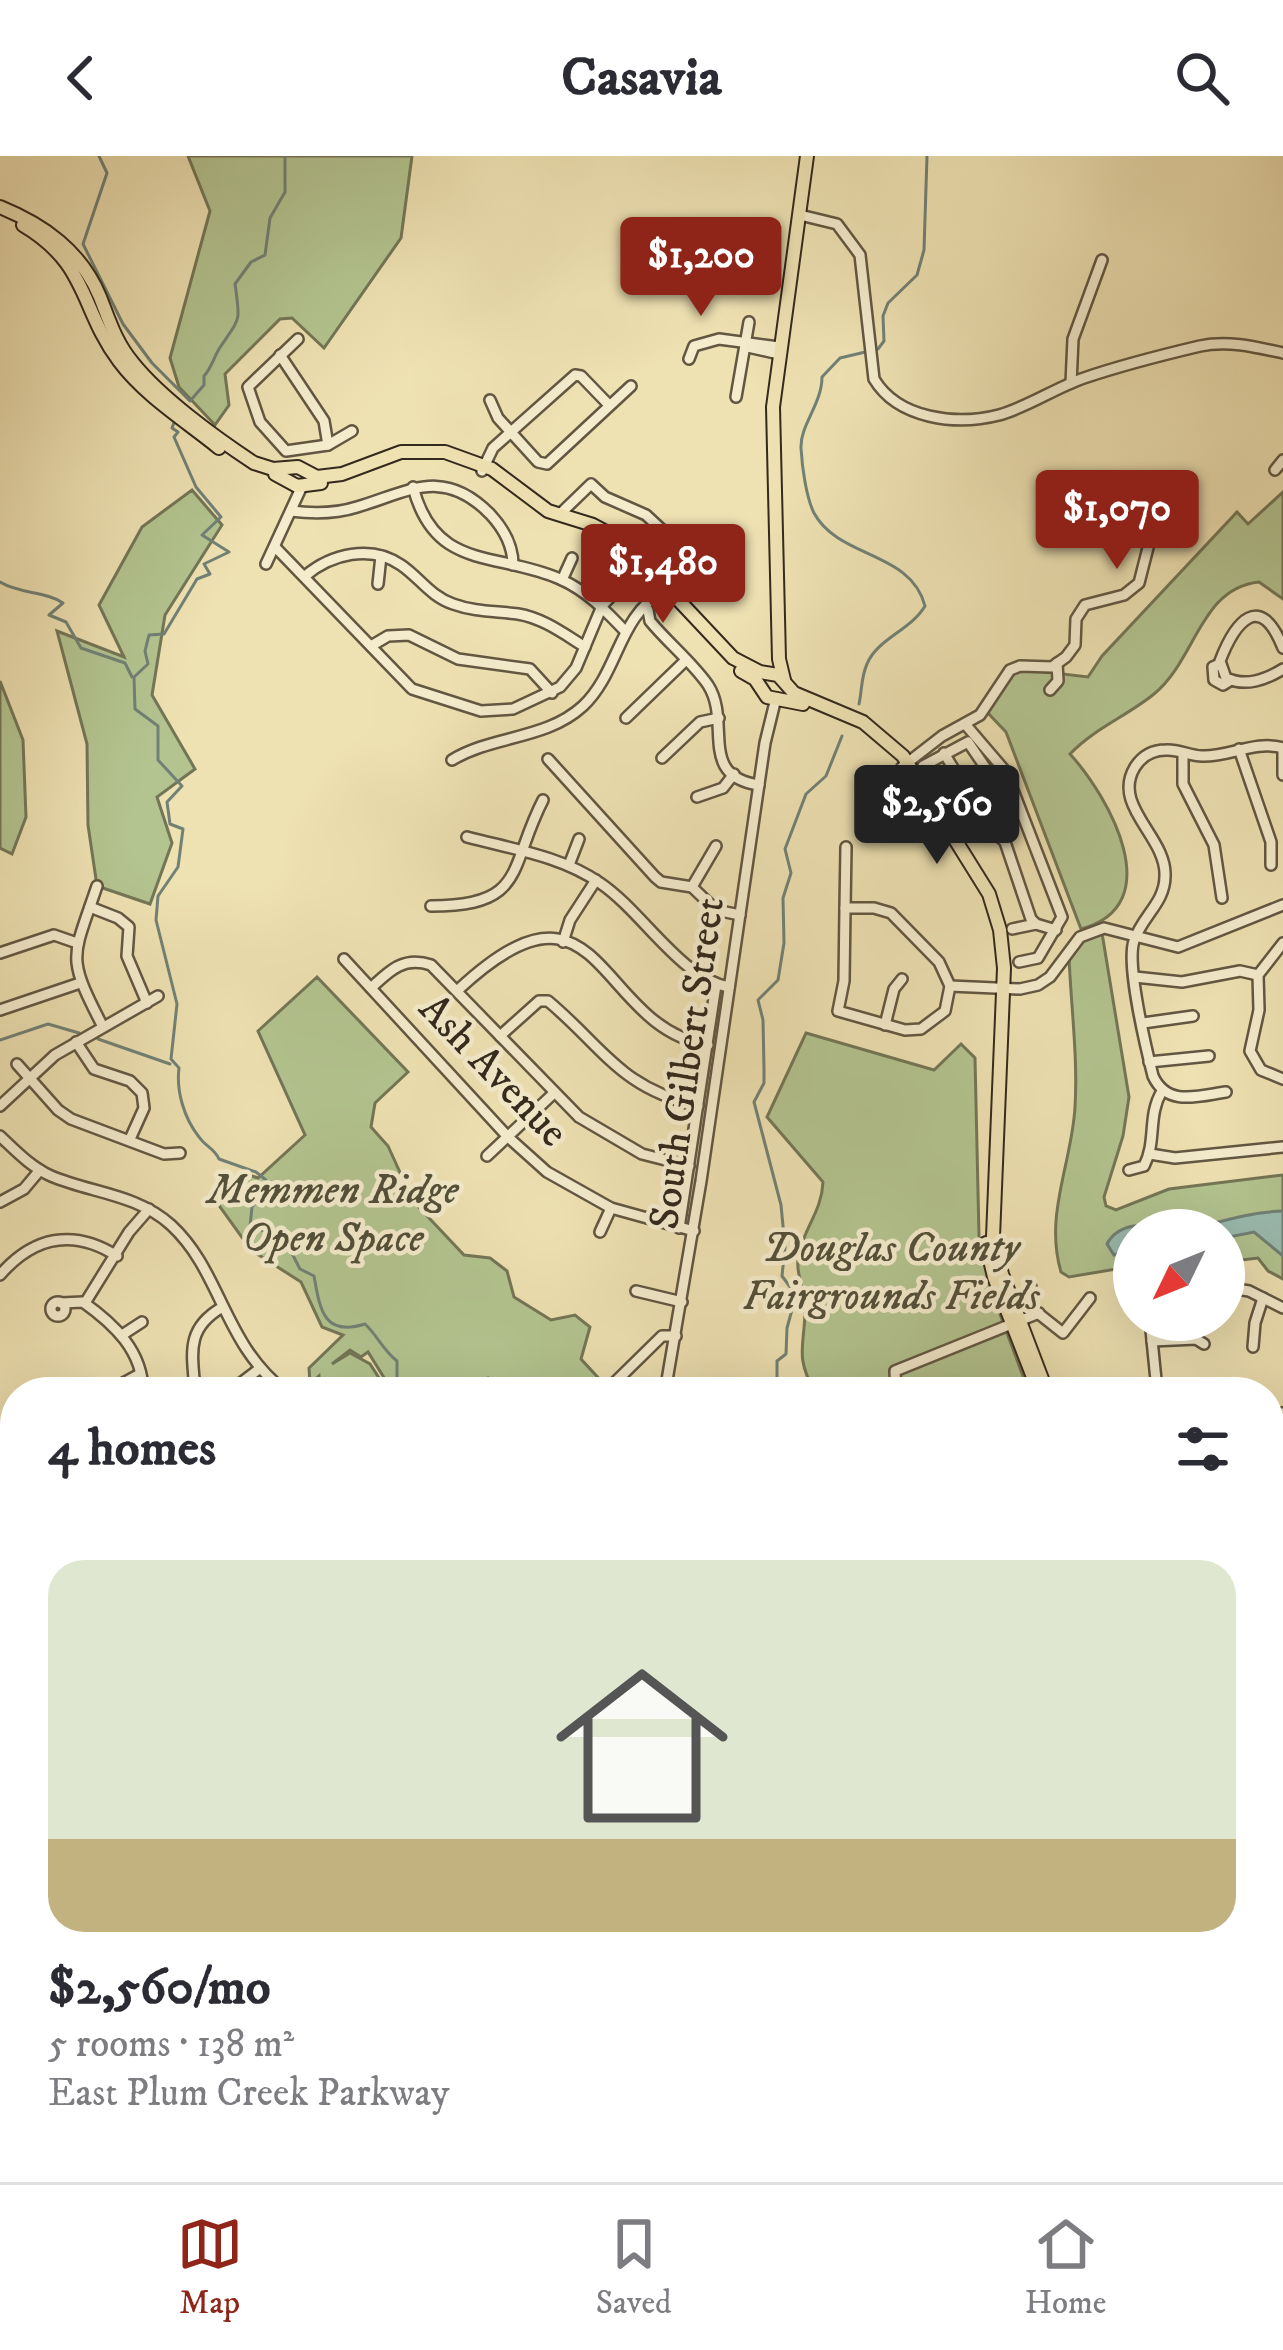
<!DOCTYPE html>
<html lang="en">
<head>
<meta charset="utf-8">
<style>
  :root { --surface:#fff; --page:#f2f2f3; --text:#2b2b33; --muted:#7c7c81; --line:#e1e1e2; --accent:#8f2418 }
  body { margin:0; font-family:"IM FELL DW Pica",serif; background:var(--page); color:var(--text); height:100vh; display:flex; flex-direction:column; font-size:45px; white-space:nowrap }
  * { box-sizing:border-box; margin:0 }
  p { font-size:39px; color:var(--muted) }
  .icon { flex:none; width:66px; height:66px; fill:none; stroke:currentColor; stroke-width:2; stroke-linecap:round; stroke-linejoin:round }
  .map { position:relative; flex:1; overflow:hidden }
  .sheet { position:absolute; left:0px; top:1221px; width:1284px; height:807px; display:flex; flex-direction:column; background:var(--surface); border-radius:48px 48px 0 0; box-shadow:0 12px 48px #0002 }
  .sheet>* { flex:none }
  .needle { width:78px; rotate:227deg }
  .buttons { position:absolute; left:1113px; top:1053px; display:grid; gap:24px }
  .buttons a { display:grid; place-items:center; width:132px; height:132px; border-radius:50%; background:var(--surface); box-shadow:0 12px 48px #0002; font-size:60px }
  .price { position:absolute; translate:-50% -102px; padding:0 27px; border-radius:12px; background:var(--accent); color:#fff; font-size:39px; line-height:78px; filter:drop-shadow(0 3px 6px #0008) }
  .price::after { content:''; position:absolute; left:50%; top:72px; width:36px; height:27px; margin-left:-18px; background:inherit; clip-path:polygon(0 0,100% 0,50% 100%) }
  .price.active { background:#222; color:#fff }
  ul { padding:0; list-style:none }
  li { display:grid; align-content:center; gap:24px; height:636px; padding:0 48px }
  li span { display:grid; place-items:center; height:372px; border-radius:36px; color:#555 }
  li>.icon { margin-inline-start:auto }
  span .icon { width:216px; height:216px; fill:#fffc; stroke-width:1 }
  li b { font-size:51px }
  h2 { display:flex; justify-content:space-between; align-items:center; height:144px; padding:0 48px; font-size:51px }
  header { display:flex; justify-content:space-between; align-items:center; height:156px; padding:0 48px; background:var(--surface); font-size:54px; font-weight:700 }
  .tab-bar { display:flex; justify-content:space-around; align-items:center; height:168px; border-top:3px solid var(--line); background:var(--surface); font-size:33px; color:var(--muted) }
  .tab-bar a { display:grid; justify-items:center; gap:6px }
  .tab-bar .active { color:var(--accent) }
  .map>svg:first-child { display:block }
  .green { fill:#b3c490; stroke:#737656; stroke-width:3 }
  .water { fill:#9abcb1; stroke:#718176; stroke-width:3 }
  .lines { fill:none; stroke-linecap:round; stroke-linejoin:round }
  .stream { stroke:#718176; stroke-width:3 }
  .minor-casing { stroke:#625742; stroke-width:14 }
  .major-casing { stroke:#33291d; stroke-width:16 }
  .highway-casing { stroke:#33291d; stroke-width:20 }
  .minor { stroke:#f4eccd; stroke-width:9 }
  .major { stroke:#eee1b2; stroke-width:12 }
  .highway { stroke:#eee1b2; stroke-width:15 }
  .rail-casing { stroke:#33291d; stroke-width:8 }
  .rail { stroke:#f4eccd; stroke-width:3; stroke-dasharray:9; stroke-linecap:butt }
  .labels { text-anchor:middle; stroke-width:9; stroke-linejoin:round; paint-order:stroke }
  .street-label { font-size:42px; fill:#33291d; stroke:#f4eccd }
  .park-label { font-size:42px; font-style:italic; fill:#53503a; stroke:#f4eccd }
</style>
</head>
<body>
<header><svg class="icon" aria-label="back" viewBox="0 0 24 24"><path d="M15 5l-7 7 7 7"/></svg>Casavia<svg class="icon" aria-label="search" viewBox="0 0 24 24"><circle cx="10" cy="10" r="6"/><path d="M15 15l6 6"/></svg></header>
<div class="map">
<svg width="1283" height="2026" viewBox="0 0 1283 2026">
  <rect width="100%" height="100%" fill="#eee1b2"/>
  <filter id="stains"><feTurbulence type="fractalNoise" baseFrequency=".00167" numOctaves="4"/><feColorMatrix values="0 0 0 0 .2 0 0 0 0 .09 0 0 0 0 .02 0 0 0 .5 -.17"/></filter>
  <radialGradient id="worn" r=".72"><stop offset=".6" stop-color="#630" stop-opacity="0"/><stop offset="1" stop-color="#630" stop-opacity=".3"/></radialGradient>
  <g class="green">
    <polygon points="188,0 412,0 401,82 324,192 292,162 280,163 225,218 229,249 215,269 179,231 170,202 210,55"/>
    <polygon points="192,334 222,369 165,459 152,539 195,613 157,641 172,687 150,748 97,730 88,669 87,588 57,475 124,501 99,449 142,371"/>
    <path d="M1283,336v107l-24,-17c-59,6 -63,78 -105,112 -27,22 -59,34 -84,60 39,43 100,151 11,175l-75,-197 -19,-20 19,-31 14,-12 68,8 14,-21 135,-144 11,12z"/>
    <polygon points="0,525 23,584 26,661 12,698 0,692"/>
    <path d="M1102,777l27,164 -6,39 -19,61 2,9 10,4 53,-21 114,-14v104l-15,-8 -10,-13 -34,4v-32h-90v36l-65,11 -8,-5c-17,-57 11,-109 14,-165 3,-49 -4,-101 -6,-150l17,-19z"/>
    <polygon points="317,821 408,916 375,947 371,971 388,990 413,1045 464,1099 490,1102 507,1115 514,1141 551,1164 575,1159 590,1171 581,1203 604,1228 596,1236 502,1236 488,1222 473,1236 393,1236 368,1196 361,1201 350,1194 332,1208 350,1197 370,1208 379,1222 361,1236 320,1236 319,1220 310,1228 309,1212 343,1179 322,1171 301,1126 251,1094 215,1044 243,1017 258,1022 305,979 258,875"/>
    <path d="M806,877l128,37 27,-26 14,14 4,178 12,54 38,102h-214c-21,-37 -10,-46 -10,-83 1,-19 -11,-35 -6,-56 6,-26 23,-43 24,-71l-56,-65z"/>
    <polygon points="29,2013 321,2013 323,2026 24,2026"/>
  </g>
  <path class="water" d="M1283,1055v45l-29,-24 -30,6v-8h-90v16l-20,9 -7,-11c17,-33 70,-12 100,-19 26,-7 48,-13 76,-14z"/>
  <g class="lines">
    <g class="stream">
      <path d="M99,0l8,17 -24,71 40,80 29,39 38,38 14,-16v-9c8,-9 9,-17 15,-27 21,-32 22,-25 16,-65l16,-22 14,-7 5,-37 15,-26v-36"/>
      <path d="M175,264l-3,8 6,4 -4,5 22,50 25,30 -19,18 27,17 -25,12 6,10 -13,5 -33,55 -15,1 -4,16 3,13 -14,13 1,32 23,17v34l24,26 -15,16 3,22 13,5 -5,38 -20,29 -2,24 21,84 -6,55 8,9c-3,23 5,50 20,69 7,10 15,11 20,22l37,13 10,8 1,10 -15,17 -2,19 34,12 16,31 14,7c6,33 9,61 51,48 12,11 18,26 32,37v16l13,15"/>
      <path d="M0,426c20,12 45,9 63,21l-14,12 17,7 15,26 44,15 7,14"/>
      <path d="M859,548c3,-13 2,-27 8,-40 10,-25 44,-34 58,-58 -14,-55 -86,-47 -111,-93 -8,-16 -12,-47 -13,-65 -1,-23 21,-44 21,-71l18,-19 38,-9 6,-8 -1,-25 5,-13 29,-28 7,-25 3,-94"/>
      <polyline points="98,883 170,908"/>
      <polyline points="0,884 48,868 79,877"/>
      <polyline points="777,1236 777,1205 786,1198 787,1172 796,1139 782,1120 785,1091 781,1049 754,946 764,927 764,913 763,864 758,844 778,824 784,787 783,742 791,717 785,693 806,638 826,620 842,580"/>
      <polyline points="1282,1685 1283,1699"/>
      <polyline points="1269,1761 1279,1756 1283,1747"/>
    </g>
    <g class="minor-casing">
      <g id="minor">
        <path d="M800,59l37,9 23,31 14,124c24,40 82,47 125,36 29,-8 56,-27 85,-37 38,-13 78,-23 116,-32 28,-6 56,1 83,7"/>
        <polyline points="298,183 248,231 260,266 286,295 328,289 352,275"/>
        <polyline points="745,187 748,191 779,198"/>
        <polyline points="280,199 324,265 328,289"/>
        <polyline points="689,203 694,190 719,183 779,191"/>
        <polyline points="1071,227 1073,183 1102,104"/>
        <polyline points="736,241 749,166"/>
        <polyline points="490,244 498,262 538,306 547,308 631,230"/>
        <polyline points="1275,314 1283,304"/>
        <polyline points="482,315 493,292 575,219 581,220 609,249"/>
        <path d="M413,331c22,85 84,64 147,92 27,12 45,31 65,52"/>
        <path d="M291,355c23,3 44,3 66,-4 51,-15 86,-41 133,7 14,15 23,31 23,51"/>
        <polyline points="559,359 591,328 605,341 646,359 689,399 666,433"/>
        <polyline points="276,392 412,533 481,555 513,553 560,531 576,512 602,450 617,434"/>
        <polyline points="266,408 302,330"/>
        <path d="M305,420c26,-22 66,-32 96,-11 19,13 29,31 52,39 22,8 42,7 65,10 25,4 46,20 67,33"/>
        <polyline points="562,424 572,402"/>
        <polyline points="378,428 381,400"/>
        <path d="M648,454l2,11c18,22 42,41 58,64 24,37 -11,91 51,100"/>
        <polyline points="371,490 388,480 409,479 458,503 530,513 552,537"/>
        <path d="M1283,492c-23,-58 -48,-26 -63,13l6,17c20,9 39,2 57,-9"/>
        <polyline points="1220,508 1213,511 1214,524 1223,529 1231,524"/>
        <polyline points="1050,534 1058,525 1057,507"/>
        <polyline points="626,562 686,504"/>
        <polyline points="965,568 1006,616 1062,761 1038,802 1019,806"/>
        <polyline points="1239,593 1271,686 1271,709"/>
        <polyline points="1283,594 1283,619"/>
        <polyline points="944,597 988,670 1005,686 1031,763 1036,768 1056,774"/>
        <polyline points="1183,597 1183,628 1214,689 1222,742"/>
        <polyline points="662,602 700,566 719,562"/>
        <polyline points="548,603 655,721 661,726 692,731 716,754 740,759"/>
        <path d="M452,604c41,-25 94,-20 131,-54 36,-34 35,-90 81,-115"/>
        <polyline points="923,610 968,586 1012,651 988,670"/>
        <polyline points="902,611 942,580 980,559 1010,514 1020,510 1052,511 1066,501 1075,489 1076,463 1085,449 1124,439 1139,427 1152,376 1167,367 1187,366"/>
        <polyline points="697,641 723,632 734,618"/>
        <path d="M467,681c45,12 94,19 133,46 43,29 80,95 129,104"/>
        <polyline points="569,709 579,683"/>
        <path d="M97,730c-25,74 -31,69 6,141"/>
        <polyline points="692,731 716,690"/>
        <path d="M431,750c96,0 77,-38 112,-106"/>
        <polyline points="90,751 118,762 129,771 127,800 147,847"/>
        <polygon points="845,752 874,752 891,757 939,806 950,830 945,855 921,873 905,874 838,855 844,825"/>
        <polyline points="845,752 846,691"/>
        <polyline points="1012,773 1036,768"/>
        <polyline points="563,786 570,764 596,724"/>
        <polyline points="1283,787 1258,819 1259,854 1250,895 1261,914 1283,923"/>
        <polyline points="0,797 54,779 77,787"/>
        <polyline points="344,803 508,981 547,1016 611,1052 694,1075"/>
        <polyline points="1135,821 1182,826 1240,815 1258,819"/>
        <polyline points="950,830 1020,833 1038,829 1050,821 1080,781 1104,772 1178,791 1283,749"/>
        <path d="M371,832c19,-18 33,-32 60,-23l148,152 63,37 47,12"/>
        <path d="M458,834c145,-136 137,37 250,55"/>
        <polyline points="0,854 80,827"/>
        <polyline points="1143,867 1193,860"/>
        <polyline points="885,869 894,833 902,823"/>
        <path d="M500,880l39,-35h9c56,47 72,87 150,105"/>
        <polyline points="76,886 94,913 130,925 142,937 144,952 130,983"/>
        <polyline points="1149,906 1209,900"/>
        <polyline points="17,908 58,954 71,963 164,998 180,997"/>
        <path d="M1226,936c-28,4 -59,15 -73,-16 -7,-28 -27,-112 -19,-135 8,-25 31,-38 31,-65 2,-39 -54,-70 -30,-109 7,-11 18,-17 31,-17 12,-1 24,6 36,6 28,1 53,-16 81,-8"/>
        <polyline points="0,950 55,899 158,840"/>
        <path d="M0,980c16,15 31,31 51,40 40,17 86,18 120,49 51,47 52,119 115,167"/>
        <polyline points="1150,998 1175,1002 1283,991"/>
        <polyline points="487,1000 553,938"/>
        <path d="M1129,1014l15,-4c13,-25 3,-50 18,-75"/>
        <polyline points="0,1046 24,1033 40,1014"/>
        <polyline points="679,1072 716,829"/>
        <polyline points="600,1076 611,1052"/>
        <path d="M0,1119c33,-38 73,-47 117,-19"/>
        <polyline points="1031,1131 1028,1139 1034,1154 1063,1177 1090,1142"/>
        <polyline points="1224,1131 1249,1135 1283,1152"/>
        <polyline points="636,1135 682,1146"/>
        <circle cx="58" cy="1153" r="7"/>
        <path d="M61,1147l22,-1c31,22 60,49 60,90"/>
        <polyline points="85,1147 129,1076 149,1053"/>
        <polyline points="1150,1164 1156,1224 1164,1236"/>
        <polyline points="122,1179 142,1166"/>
        <polyline points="1152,1185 1196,1183 1204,1188"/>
        <polyline points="1253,1191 1255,1167 1263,1142"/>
        <polyline points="118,1230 140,1218"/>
        <path d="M195,1236c-2,-36 -11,-62 26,-84"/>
        <polyline points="229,1236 259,1213"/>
        <polyline points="478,1236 486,1228 493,1236"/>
        <polyline points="605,1236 662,1180 676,1180"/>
        <polyline points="665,1236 701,1025 765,587 776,542"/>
        <polyline points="896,1236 895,1215 1039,1157"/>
        <polyline points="1269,1257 1283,1257"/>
        <polyline points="1269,1309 1283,1307"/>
        <polyline points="1269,1316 1283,1314"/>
        <polyline points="1283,1390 1279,1416 1283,1433"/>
        <polyline points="1269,1512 1283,1496"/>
        <polyline points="0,1895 9,1882"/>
        <polyline points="0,1920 15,1937"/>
        <polyline points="363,2013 364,2026"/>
        <polyline points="507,2013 519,2026"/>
        <polyline points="603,2013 615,2026"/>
        <polyline points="698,2013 710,2026"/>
        <polyline points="796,2013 805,2023"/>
        <polyline points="394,2026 404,2013"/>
        <polyline points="663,2026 678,2013"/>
        <polyline points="766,2026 780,2013"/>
      </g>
    </g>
    <g class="major-casing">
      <g id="major">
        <path d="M0,51c44,18 81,44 100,90 9,23 16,46 33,66 28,35 83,75 121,100l19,6 25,-2 19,10 25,-3 59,-22h44l47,17 56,42 45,14 30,16 110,117 27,14 18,3 16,18 69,29 40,34 86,138 11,36 4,38 -11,269 9,37 45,118"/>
        <path d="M23,69c66,39 57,84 96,136 26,35 67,60 100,87"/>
        <polyline points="275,318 297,330 321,327"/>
        <polyline points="741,515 755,523 767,541 803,548"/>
        <polyline points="784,524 779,503 773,251 807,0"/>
        <polyline points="986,1087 994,1121 1033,1221"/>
        <polyline points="1269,1681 1283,1679"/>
        <polyline points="0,1838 15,1844"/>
        <polyline points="1269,1848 1283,1846"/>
        <polyline points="1258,2013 1260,2026"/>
        <polyline points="454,2026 467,2013"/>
        <polyline points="558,2026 572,2013"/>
      </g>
    </g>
    <g class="highway-casing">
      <g id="highway">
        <polyline points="1269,1780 1283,1773"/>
        <polyline points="1269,1793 1283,1786"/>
        <polyline points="1269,1806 1283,1798"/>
        <polyline points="846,2026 869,2013"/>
        <polyline points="868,2026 891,2013"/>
      </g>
    </g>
    <use href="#minor" class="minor"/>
    <use href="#major" class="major"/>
    <use href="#highway" class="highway"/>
    <g class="rail-casing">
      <g id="rail">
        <polyline points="1269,1364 1283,1354"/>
        <polyline points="1269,1891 1283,1888"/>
        <polyline points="422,2026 430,2013"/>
        <polyline points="984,2026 1002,2013"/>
      </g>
    </g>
    <use href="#rail" class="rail"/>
  </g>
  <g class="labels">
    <g class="street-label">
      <text transform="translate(685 907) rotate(-82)" y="15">South Gilbert Street</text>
      <text transform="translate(495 913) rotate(46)" y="15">Ash Avenue</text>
    </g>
    <g class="park-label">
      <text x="333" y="1047">Memmen Ridge<tspan x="333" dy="48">Open Space</tspan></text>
      <text x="891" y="1105">Douglas County<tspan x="891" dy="48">Fairgrounds Fields</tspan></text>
    </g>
  </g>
  <rect width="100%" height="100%" filter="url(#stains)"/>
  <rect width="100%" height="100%" fill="url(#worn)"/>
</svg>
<div class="buttons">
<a><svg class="needle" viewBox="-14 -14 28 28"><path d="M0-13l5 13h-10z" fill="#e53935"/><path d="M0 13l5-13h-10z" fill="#7c7c81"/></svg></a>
</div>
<b class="price" style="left:701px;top:163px">$1,200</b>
<b class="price" style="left:1117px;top:416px">$1,070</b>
<b class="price" style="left:663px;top:470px">$1,480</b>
<b class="price active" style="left:937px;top:711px">$2,560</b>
<section class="sheet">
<h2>4 homes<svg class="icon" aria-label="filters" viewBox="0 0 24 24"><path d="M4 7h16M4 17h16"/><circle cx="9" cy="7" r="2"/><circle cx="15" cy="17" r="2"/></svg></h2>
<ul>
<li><span style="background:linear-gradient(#dfe7d0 75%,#c2b280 0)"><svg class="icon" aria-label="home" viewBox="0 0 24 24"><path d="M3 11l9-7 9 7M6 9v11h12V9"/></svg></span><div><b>$2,560/mo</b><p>5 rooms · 138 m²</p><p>East Plum Creek Parkway</p></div></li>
</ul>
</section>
</div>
<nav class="tab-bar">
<a class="active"><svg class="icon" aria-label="map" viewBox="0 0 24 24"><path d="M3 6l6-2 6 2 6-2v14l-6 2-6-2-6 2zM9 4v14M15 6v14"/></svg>Map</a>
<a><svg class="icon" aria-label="saved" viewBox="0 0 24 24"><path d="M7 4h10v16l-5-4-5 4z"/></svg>Saved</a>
<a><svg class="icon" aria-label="home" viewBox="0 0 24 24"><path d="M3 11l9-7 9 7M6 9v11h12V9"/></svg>Home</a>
</nav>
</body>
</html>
